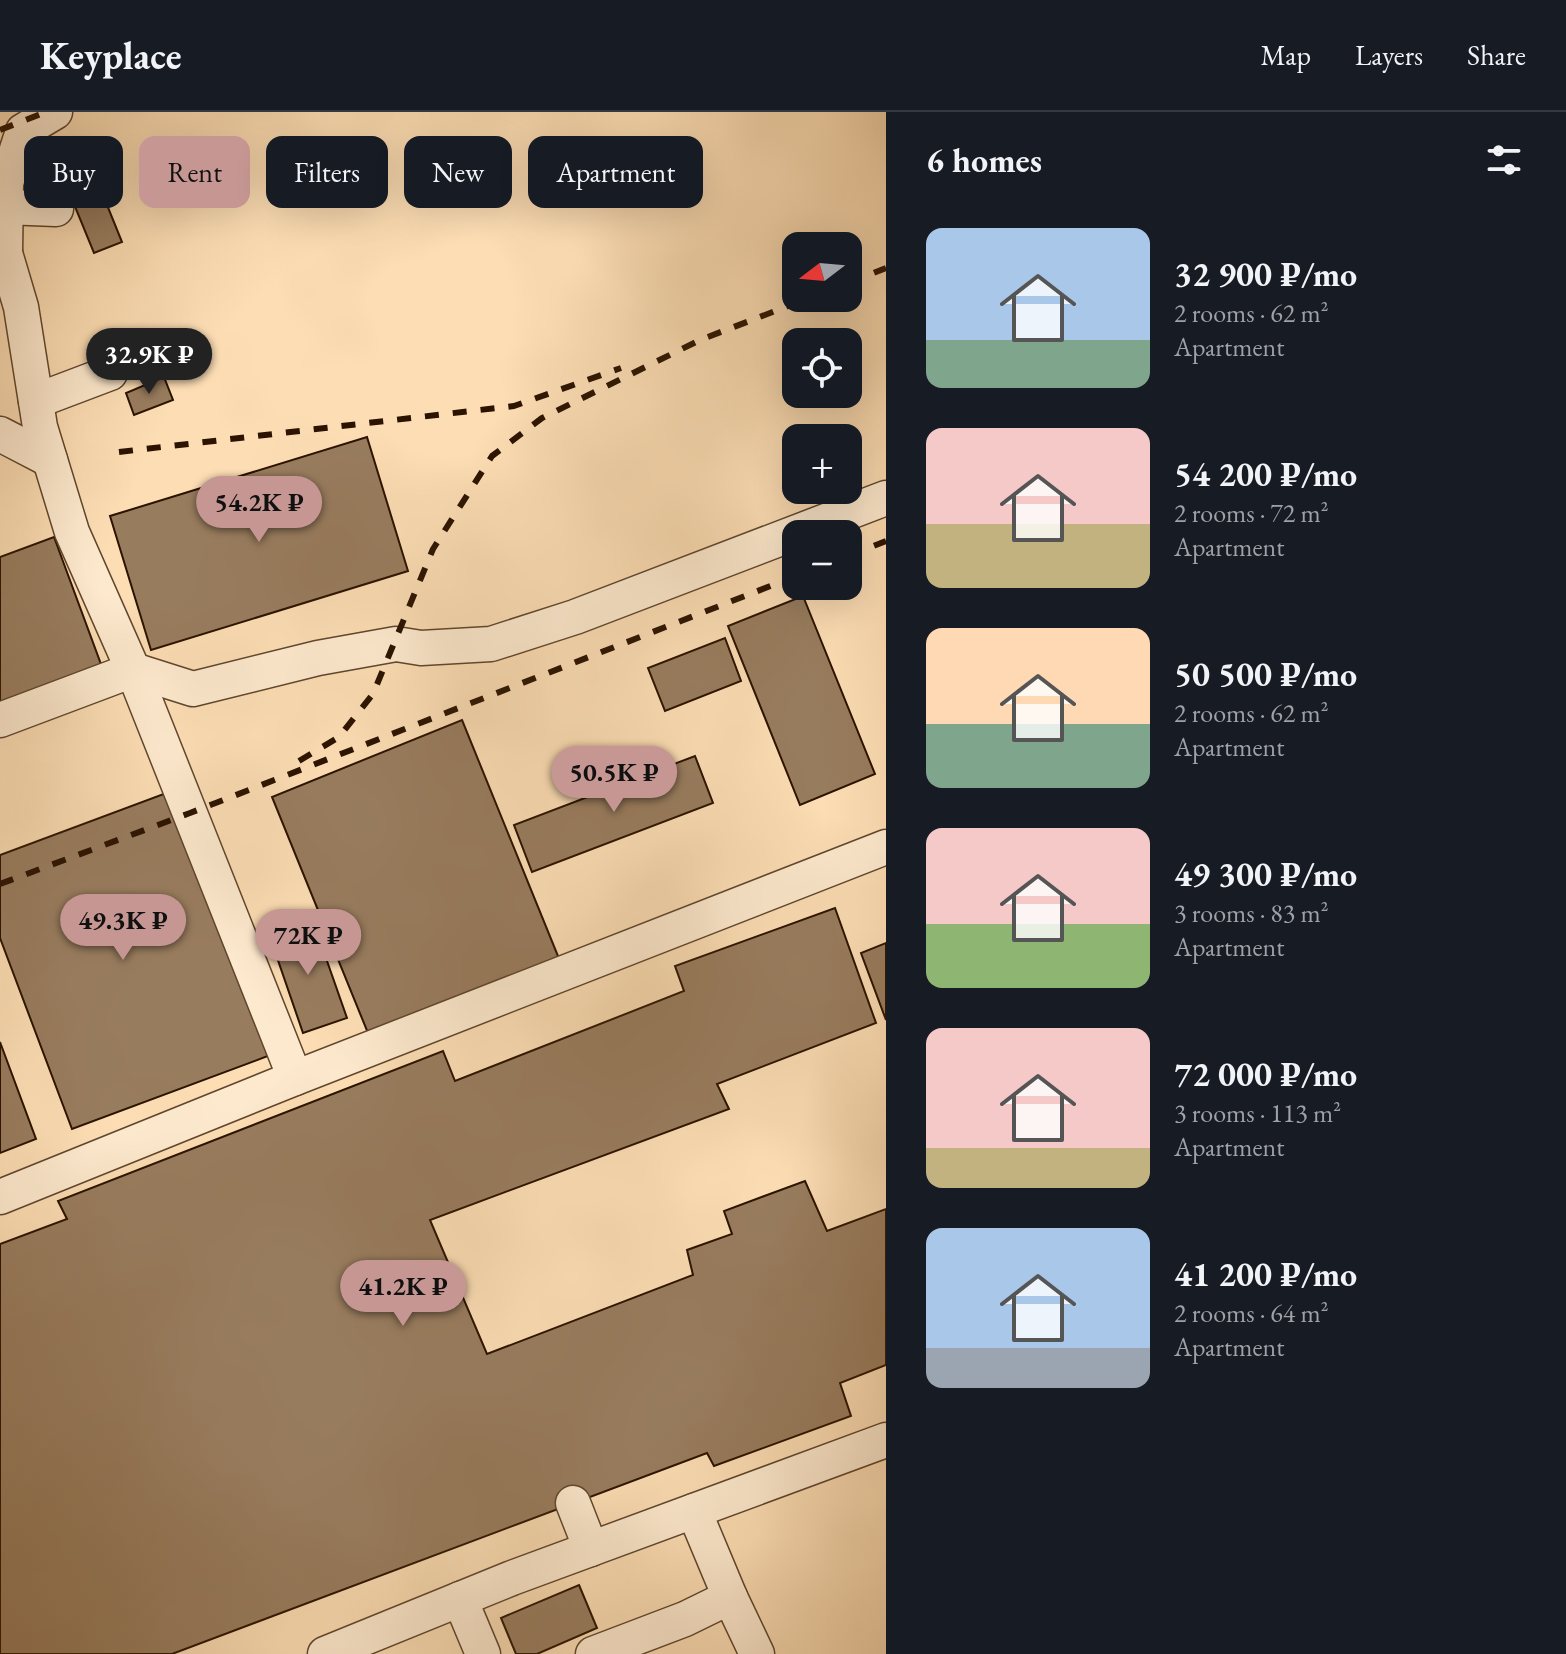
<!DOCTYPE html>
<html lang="en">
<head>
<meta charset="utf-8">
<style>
  :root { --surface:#171b24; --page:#242831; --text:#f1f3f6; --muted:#9ea1a6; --line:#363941; --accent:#c59692 }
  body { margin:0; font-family:"EB Garamond",serif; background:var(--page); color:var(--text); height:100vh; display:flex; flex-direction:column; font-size:30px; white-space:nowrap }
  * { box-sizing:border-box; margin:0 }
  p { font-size:26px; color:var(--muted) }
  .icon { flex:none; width:44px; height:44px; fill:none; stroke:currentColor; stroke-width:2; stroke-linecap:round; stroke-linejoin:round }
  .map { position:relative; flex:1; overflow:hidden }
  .drawer { display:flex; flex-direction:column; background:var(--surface); width:680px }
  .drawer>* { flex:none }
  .guide { position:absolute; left:24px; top:24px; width:742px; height:72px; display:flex; gap:16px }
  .needle { width:52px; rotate:254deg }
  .tools { position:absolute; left:782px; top:120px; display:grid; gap:16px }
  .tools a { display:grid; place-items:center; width:80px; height:80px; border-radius:16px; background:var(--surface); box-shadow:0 8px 32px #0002; font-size:40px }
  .price { position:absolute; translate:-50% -68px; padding:0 18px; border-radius:28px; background:var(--accent); color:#111; font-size:26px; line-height:52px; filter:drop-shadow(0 2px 4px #0008) }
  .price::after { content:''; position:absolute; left:50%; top:48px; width:24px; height:18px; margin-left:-12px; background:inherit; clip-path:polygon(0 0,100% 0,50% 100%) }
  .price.active { background:#222; color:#fff }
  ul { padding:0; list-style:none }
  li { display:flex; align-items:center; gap:24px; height:200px; padding:0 40px }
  li span { display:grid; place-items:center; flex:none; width:224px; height:160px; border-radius:16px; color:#555 }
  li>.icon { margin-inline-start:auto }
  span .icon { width:96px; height:96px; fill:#fffc; stroke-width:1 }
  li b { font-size:34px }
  h2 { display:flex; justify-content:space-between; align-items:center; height:96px; padding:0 40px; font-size:34px }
  .chip { padding:0 28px; border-radius:16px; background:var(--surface); box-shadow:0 8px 32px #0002; font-size:28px; line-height:72px }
  .chip.active { background:var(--accent); color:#111 }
  header { display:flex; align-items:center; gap:48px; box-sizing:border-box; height:112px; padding:0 40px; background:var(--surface); border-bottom:2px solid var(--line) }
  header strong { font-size:38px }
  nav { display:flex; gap:44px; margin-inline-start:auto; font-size:28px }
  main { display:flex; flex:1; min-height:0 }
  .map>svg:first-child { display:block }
  .building { fill:#987c5e; stroke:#2b1300; stroke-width:2 }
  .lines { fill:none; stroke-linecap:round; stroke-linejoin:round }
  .minor-casing { stroke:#5f462d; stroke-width:37 }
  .minor { stroke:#fde9ce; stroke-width:34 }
  .rail { stroke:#2b1300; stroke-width:6; stroke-dasharray:14 14; stroke-linecap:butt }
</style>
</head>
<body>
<header>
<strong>Keyplace</strong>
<nav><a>Map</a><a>Layers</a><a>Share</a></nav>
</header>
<main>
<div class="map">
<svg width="886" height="1542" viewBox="0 0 886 1542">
  <rect width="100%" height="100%" fill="#fcddb4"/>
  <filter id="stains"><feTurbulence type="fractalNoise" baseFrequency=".0025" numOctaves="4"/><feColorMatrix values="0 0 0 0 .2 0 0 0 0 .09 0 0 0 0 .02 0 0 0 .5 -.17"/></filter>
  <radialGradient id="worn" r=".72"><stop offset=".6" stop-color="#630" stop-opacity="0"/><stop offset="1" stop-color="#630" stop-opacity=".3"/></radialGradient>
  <g class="building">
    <polygon points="88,46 122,130 94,141 60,58"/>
    <polygon points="164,265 173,288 134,303 126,281"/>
    <polygon points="367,325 408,459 151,538 110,404"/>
    <polygon points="54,425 102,555 0,593 0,445"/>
    <polygon points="803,484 875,662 800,693 728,514"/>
    <polygon points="725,526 741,569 665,599 648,556"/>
    <polygon points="462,608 560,849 370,926 272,685"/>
    <polygon points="695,644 713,691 532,760 514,713"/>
    <polygon points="169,680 268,944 72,1017 0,826 0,743"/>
    <polygon points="835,796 876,911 717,972 729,997 430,1108 487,1242 693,1163 687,1138 732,1122 724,1099 805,1069 827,1119 886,1097 886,1253 840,1271 851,1304 714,1354 707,1341 172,1542 0,1542 0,1132 67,1107 58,1089 443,939 455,969 684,879 675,854"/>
    <polygon points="313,809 347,906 303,921 270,825"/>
    <polygon points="886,831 886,908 861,841"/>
    <polygon points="0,930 36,1027 0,1041"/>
    <polygon points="579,1473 597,1516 537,1542 516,1542 501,1506"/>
  </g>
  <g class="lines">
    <g class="minor-casing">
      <g id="minor">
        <polyline points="4,95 56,97"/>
        <polyline points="0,141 5,141 21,195 40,315 72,420 133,558 295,966"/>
        <polyline points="5,141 6,71 23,19 55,0"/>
        <polyline points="36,289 110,261"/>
        <polyline points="0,322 50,348"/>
        <polyline points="0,608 133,558 193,577 318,546 396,532 421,536 491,532 575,505 886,386"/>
        <polyline points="0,1085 295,966 886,735"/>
        <polyline points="573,1391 591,1437"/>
        <polyline points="694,1399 730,1485 757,1542"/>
        <polyline points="460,1487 483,1542"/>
        <polyline points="325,1542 512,1466 886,1328"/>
        <polyline points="593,1542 685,1507 730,1485"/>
      </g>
    </g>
    <use href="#minor" class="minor"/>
    <g class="rail">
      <polyline points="0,18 46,0"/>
      <polyline points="848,171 886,156"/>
      <polyline points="119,340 514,294 621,256"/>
      <polyline points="848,444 886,429"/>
      <polyline points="299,649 339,625 373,582 433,437 492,344 542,306 700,228 809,186"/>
      <polyline points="0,772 190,701 796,464"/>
    </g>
  </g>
  <rect width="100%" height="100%" filter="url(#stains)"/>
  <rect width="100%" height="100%" fill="url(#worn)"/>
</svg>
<div class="tools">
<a><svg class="needle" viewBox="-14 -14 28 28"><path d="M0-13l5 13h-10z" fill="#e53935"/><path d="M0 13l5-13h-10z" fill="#9ea1a6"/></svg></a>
<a><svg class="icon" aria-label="locate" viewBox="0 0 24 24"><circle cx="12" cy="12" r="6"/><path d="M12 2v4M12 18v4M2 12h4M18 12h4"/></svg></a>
<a>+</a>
<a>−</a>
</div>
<b class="price active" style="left:149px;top:284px">32.9K ₽</b>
<b class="price" style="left:259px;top:432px">54.2K ₽</b>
<b class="price" style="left:614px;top:702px">50.5K ₽</b>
<b class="price" style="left:123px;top:850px">49.3K ₽</b>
<b class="price" style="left:308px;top:865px">72K ₽</b>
<b class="price" style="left:403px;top:1216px">41.2K ₽</b>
<div class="guide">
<a class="chip">Buy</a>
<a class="chip active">Rent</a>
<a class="chip">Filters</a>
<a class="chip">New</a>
<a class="chip">Apartment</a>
</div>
</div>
<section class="drawer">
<h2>6 homes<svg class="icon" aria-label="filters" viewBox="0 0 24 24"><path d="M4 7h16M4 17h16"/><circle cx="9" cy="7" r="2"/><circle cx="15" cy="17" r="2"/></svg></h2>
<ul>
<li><span style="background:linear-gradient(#a9c7e8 70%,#7fa58c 0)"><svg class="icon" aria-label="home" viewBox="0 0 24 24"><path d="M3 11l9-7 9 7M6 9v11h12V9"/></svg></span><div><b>32 900 ₽/mo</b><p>2 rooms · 62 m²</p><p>Apartment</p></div></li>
<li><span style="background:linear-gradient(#f6c9c9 60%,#c2b280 0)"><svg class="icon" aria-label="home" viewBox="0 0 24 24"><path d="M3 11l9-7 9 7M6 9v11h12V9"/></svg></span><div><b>54 200 ₽/mo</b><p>2 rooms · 72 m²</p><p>Apartment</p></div></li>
<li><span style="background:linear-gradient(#ffd9b3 60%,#7fa58c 0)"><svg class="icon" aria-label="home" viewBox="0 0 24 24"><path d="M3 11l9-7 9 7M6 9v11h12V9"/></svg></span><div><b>50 500 ₽/mo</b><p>2 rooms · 62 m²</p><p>Apartment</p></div></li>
<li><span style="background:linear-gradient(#f6c9c9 60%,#8fb573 0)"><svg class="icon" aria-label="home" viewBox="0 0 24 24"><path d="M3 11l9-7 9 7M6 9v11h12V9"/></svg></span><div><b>49 300 ₽/mo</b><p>3 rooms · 83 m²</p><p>Apartment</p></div></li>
<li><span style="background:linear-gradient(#f6c9c9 75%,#c2b280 0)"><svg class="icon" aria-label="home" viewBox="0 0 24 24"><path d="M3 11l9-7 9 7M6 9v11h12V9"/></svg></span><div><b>72 000 ₽/mo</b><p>3 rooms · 113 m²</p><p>Apartment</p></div></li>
<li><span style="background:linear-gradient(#a9c7e8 75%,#9aa5b1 0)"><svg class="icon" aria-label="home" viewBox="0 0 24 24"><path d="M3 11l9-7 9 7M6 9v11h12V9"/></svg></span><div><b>41 200 ₽/mo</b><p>2 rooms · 64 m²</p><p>Apartment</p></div></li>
</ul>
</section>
</main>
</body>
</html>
